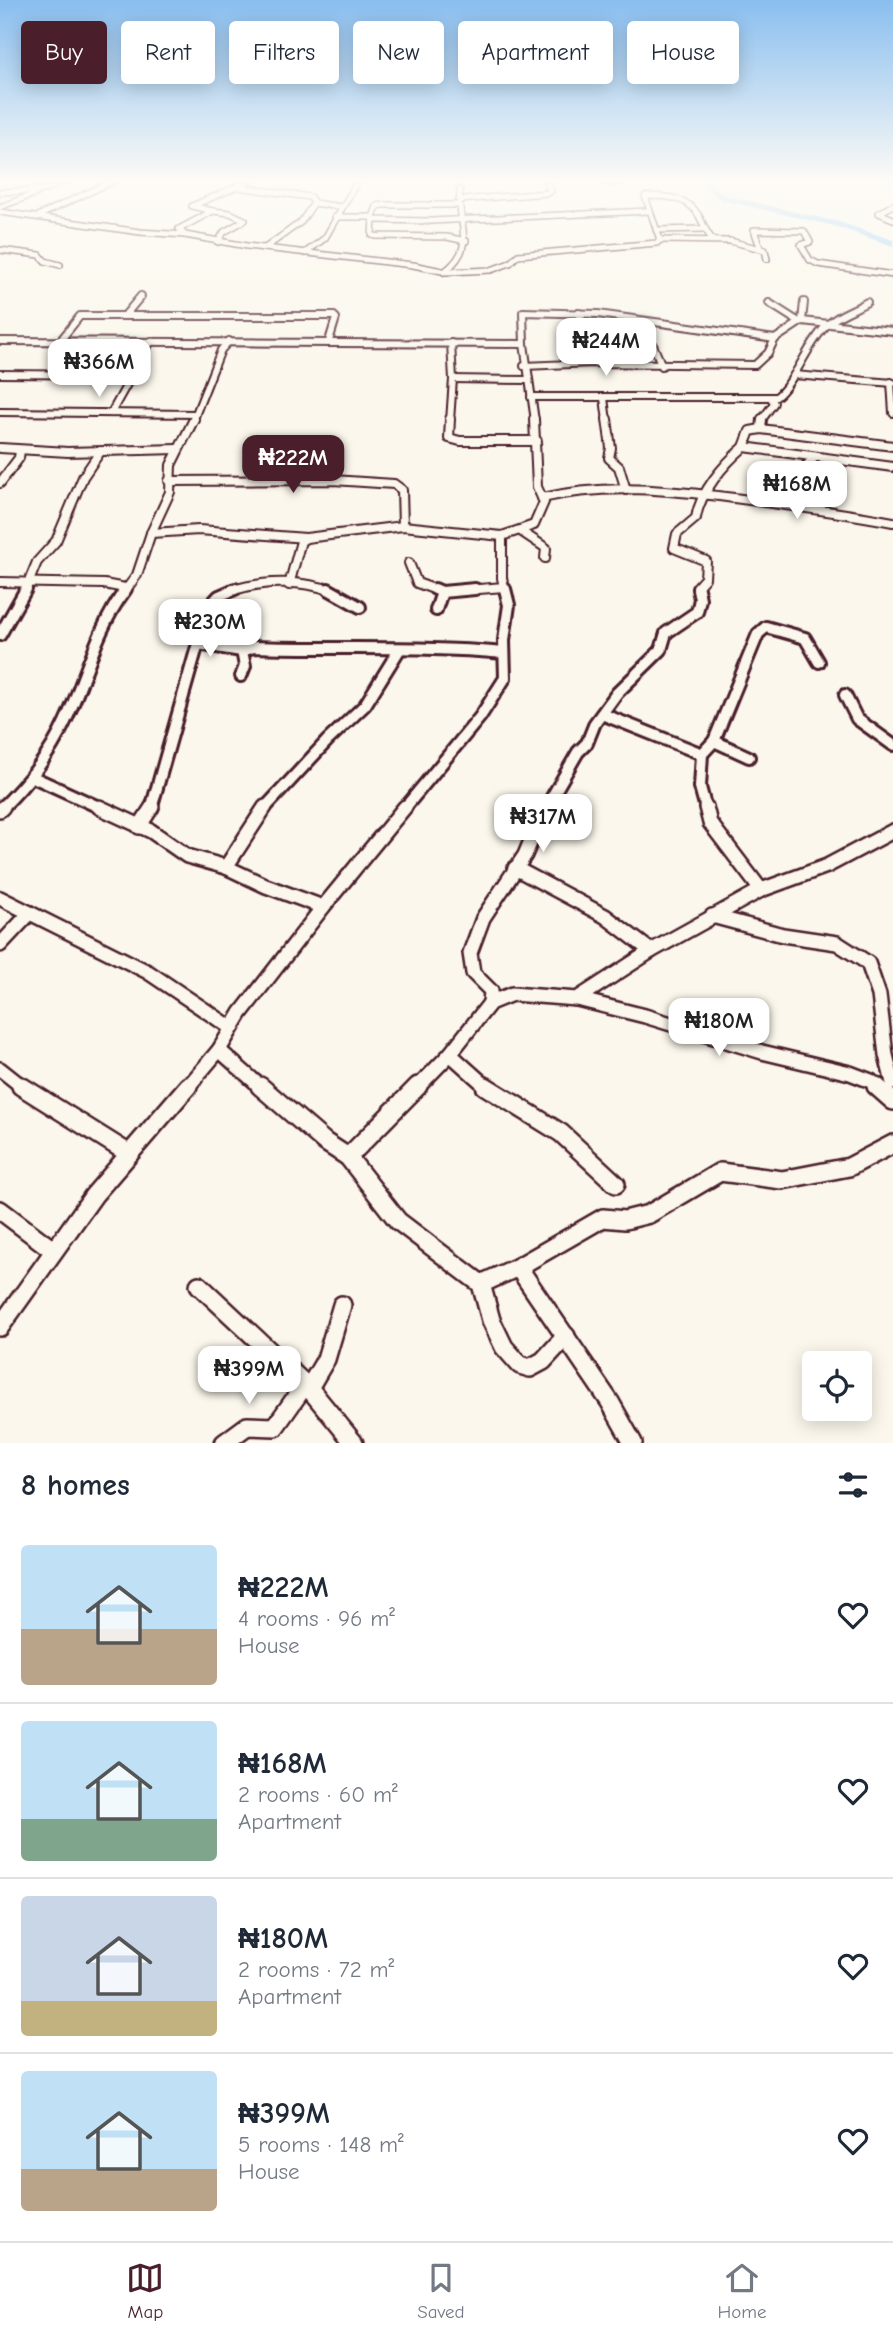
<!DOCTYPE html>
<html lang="en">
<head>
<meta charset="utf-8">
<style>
  :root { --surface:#fff; --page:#f6f6f7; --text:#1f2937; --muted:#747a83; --line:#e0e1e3; --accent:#4a1f2b }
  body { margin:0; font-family:"Comic Neue",sans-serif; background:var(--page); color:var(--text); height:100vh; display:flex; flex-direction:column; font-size:26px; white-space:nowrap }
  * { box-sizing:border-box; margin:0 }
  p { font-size:23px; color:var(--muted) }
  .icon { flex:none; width:38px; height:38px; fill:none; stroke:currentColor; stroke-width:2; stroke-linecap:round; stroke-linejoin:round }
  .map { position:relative; height:1443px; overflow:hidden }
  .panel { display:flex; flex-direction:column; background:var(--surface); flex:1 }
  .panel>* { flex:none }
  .top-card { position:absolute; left:21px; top:21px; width:852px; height:63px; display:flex; gap:14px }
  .buttons { position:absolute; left:802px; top:1351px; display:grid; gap:14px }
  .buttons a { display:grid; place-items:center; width:70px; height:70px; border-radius:7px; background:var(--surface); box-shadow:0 4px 18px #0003; font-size:35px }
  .price { position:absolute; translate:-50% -60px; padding:0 16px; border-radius:14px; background:#fff; color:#222; font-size:23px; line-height:46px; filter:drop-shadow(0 2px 4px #0008) }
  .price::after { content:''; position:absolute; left:50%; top:42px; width:21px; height:16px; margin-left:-10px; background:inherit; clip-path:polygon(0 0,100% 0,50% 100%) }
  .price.current { background:var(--accent); color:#fff }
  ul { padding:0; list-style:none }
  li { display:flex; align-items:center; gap:21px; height:175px; padding:0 21px }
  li+li { border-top:2px solid var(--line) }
  li span { display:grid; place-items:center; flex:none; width:196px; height:140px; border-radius:7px; color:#555 }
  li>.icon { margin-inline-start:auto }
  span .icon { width:84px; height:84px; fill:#fffc; stroke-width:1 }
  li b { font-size:30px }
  h2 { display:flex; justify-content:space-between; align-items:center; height:84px; padding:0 21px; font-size:30px }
  .tag { padding:0 24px; border-radius:7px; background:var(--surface); box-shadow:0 4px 18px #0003; font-size:24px; line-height:63px }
  .tag.current { background:var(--accent); color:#fff }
  .tabs { display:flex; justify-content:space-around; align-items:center; height:98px; border-top:2px solid var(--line); background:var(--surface); font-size:19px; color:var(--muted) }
  .tabs a { display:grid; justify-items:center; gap:4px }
  .tabs .current { color:var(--accent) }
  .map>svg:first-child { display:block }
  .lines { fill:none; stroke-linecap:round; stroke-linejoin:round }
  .river { fill:#9ccef9; fill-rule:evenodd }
  .minor-far5-casing { stroke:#4a1f2b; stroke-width:8 }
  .minor-far4-casing { stroke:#4a1f2b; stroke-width:10 }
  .minor-far3-casing { stroke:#4a1f2b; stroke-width:12 }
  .minor-far2-casing { stroke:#4a1f2b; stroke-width:16 }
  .minor-far1-casing { stroke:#4a1f2b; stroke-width:18 }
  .minor-casing { stroke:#4a1f2b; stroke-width:22 }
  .minor-far5 { stroke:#fbf7ec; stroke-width:5 }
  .minor-far4 { stroke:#fbf7ec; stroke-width:6 }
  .minor-far3 { stroke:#fbf7ec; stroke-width:8 }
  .minor-far2 { stroke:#fbf7ec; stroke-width:10 }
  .minor-far1 { stroke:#fbf7ec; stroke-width:13 }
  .minor { stroke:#fbf7ec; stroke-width:17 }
</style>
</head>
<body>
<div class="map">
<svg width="893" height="1443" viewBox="0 0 893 1443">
  <rect width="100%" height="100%" fill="#fbf7ec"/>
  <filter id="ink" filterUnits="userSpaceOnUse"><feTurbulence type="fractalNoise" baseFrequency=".0143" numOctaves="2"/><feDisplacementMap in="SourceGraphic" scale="14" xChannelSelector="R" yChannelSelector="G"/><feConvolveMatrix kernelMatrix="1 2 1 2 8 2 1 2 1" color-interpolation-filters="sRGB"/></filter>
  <g filter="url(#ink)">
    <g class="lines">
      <polygon class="river" points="700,182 707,182 727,196 839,222 893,240 893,246 834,226 721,200"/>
      <g class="minor-far5-casing">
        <g id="minor-far5">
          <polyline points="608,182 616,183"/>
          <polyline points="238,187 310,197 314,203 341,207"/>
          <polyline points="0,192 45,190 62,182"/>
          <polyline points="459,200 548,193 551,191 546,183 549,182"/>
          <polyline points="893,205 879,213 893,219"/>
          <polyline points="0,207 37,193"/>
          <polyline points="213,211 230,213 245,220 224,232 218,242"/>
          <path d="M0,212l140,20 45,3 62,11 166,19 34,7 44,-2 19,-7 8,-8 139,-12 3,-3 -15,-44c20,0 43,0 54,20 5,9 7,17 14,24"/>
          <polyline points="40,215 111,182"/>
          <polyline points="335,217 373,217 377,206 383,205 459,205"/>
          <polyline points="373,217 372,235 375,236 447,237 466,241"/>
          <polyline points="373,220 431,221 649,211"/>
          <polyline points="656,230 704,229"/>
          <polyline points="185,235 179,229 213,211 192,206 248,182"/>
          <polyline points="660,240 730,241 765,250 767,259"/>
          <polyline points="760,247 754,230 804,231 810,242 801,245 810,260 818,264 893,275"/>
          <polyline points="265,248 301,222 314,203"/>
          <polyline points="0,250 40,255 45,261 60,265"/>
          <polyline points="305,253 325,238 357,182"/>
          <path d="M444,272c35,-26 12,-47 16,-82"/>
        </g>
      </g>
      <g class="minor-far4-casing">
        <g id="minor-far4">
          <polyline points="769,303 799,322"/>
          <polyline points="579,313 594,363"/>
          <polyline points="126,314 141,296"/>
          <polyline points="802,321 804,302"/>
          <polyline points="0,341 522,344"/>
          <polyline points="60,341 80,316 334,316 336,318 329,341"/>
          <polyline points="653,345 662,366"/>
          <polyline points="524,366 594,363 755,365 768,353 775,339 802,321 893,331"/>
          <polyline points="0,374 132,375"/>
          <polyline points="794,375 893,383"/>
          <polyline points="453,379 527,380"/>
          <polyline points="891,382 893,413"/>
          <path d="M531,397h245c17,-12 31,-51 48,-69 12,-13 28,-17 43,-26"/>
          <polyline points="604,398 607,421"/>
          <polyline points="0,412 196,414"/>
          <polyline points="111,413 151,341"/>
          <polyline points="193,421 221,350 229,341"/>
          <polyline points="450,421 453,379 451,343"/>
          <polyline points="535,421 524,344 523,312 598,314 775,339"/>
          <polyline points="761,421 774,403 771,398"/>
        </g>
      </g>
      <g class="minor-far3-casing">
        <g id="minor-far3">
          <polyline points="450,419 449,438 460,441 537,441"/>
          <polyline points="607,419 611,448 609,458 619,467 626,490"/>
          <polyline points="761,429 762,419"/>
          <polyline points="744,447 750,431 761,429 893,446"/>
          <polyline points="0,448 68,452 177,449"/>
          <polyline points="169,481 333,480 394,484 402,490 403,526"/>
          <polyline points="0,483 19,458 20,450"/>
          <path d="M542,498c63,-15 129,-8 192,0 53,7 106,14 159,24"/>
          <polyline points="785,505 798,474 815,457"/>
          <polyline points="522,532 546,548 545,558"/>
          <polyline points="151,533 199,530 306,538"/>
          <polyline points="409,563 417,583 439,591"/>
          <polyline points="0,582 104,584 125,588"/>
          <polyline points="289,585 301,541 306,538 403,526 502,536"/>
          <polyline points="25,591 37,562 56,541 83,477 100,452"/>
          <polyline points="125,591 137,575 151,533 170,492 171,465 194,419"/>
          <path d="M230,591c31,-10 71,-12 102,0"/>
          <polyline points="454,591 504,587"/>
          <polyline points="505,591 502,578 502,536 534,525 544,502 537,487 534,419"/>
          <path d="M698,591l-1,-4 8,-9 1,-17 -32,-13 3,-14 19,-16c4,-26 28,-54 48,-71l149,20"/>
        </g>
      </g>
      <g class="minor-far2-casing">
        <g id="minor-far2">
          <polyline points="328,589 360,607"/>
          <polyline points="435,589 442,592 475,589"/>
          <polyline points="436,610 442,592"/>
          <polyline points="0,635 26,589"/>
          <path d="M198,644l44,7 11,-4c84,3 168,-2 251,6"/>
          <polyline points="241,676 245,666 242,651"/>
          <polyline points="845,695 857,719 893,745"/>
          <polyline points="602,714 702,754"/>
          <polyline points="714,741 758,634 766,627 805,638 819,662"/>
          <polyline points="33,777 103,809"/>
          <path d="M1,809c26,-26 48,-52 64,-87 21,-44 31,-93 61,-133"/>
          <polyline points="151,809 208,608 219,596 235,589"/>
          <polyline points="264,809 328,740 365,705 399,650"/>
          <polyline points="404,809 480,717 505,678 504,640 509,605 505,589"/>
          <polyline points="545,809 578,752 587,743 595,723 617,693 661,650 666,633 697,612 700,599 698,589"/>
          <polyline points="706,809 700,787 702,754 714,741 749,757"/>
        </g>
      </g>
      <g class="minor-far1-casing">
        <g id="minor-far1">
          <polyline points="99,807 151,831 187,856 226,867 266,886 323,907"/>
          <polyline points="706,807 710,823 761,890"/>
          <polyline points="0,810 3,807"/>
          <polyline points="139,827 152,807"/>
          <polyline points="226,867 265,807"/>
          <polyline points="515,868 605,916 651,951"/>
          <polyline points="0,898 148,972 230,1027"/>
          <polyline points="712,916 783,935 837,943 868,963 879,995 886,1055 893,1083"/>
          <polyline points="0,945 30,913"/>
          <polyline points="577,999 651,951 761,890 827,866 893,831"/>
          <polyline points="490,1003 491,991 473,973 470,953 483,918 525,855 545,807"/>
          <polyline points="219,1050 262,1088"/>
          <polyline points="450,1054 488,1088"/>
          <polyline points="0,1069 24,1088"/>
          <polyline points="187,1088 219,1050 241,1013 323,907 405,807"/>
          <polyline points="417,1088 450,1054 490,1003 512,994 577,999 645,1016 762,1052 850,1073 871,1081 878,1088"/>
        </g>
      </g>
      <g class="minor-casing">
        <g id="minor">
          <polyline points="21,1086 128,1153"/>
          <polyline points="260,1086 325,1142 348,1157 398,1221 481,1284 491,1320 504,1347 520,1365 530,1368 543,1361 566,1336"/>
          <polyline points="485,1086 561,1133 616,1184"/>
          <polyline points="876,1086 893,1101"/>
          <polyline points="348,1157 418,1086"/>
          <polyline points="0,1210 53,1250"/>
          <polyline points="518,1267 610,1402 633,1443"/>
          <polyline points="481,1284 518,1267 603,1218 625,1220 649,1214 720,1172 782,1180 849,1167 893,1144"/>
          <polyline points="199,1285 309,1388 354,1443"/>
          <polyline points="0,1327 94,1195 188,1086"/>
          <polyline points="309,1388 326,1359 342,1305"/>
          <polyline points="224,1443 247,1426 275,1427 304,1386"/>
        </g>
      </g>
      <use href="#minor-far5" class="minor-far5"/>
      <use href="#minor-far4" class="minor-far4"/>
      <use href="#minor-far3" class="minor-far3"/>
      <use href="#minor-far2" class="minor-far2"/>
      <use href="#minor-far1" class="minor-far1"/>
      <use href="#minor" class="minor"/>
    </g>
  </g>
  <linearGradient id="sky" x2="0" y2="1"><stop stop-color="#89beef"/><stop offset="0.47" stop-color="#fdfbf6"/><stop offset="1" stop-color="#fdfbf6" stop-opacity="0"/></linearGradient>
  <rect width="893" height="384" fill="url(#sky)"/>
</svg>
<div class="buttons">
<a><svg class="icon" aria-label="locate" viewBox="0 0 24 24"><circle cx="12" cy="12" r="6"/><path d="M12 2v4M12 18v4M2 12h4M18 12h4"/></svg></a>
</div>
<b class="price" style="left:606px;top:378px">₦244M</b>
<b class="price" style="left:99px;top:399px">₦366M</b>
<b class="price current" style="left:293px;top:495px">₦222M</b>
<b class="price" style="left:797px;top:521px">₦168M</b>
<b class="price" style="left:210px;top:659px">₦230M</b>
<b class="price" style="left:543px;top:854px">₦317M</b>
<b class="price" style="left:719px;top:1058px">₦180M</b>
<b class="price" style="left:249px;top:1406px">₦399M</b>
<div class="top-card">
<a class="tag current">Buy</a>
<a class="tag">Rent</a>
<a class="tag">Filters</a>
<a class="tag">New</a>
<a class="tag">Apartment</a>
<a class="tag">House</a>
</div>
</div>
<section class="panel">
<h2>8 homes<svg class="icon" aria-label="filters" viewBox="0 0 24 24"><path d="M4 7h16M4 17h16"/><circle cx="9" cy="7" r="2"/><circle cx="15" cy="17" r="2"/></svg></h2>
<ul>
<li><span style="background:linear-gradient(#bfe0f5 60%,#b9a48a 0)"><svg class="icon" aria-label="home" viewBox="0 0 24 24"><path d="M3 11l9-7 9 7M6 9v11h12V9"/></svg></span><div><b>₦222M</b><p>4 rooms · 96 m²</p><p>House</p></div><svg class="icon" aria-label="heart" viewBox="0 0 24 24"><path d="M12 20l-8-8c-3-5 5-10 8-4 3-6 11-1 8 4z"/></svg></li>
<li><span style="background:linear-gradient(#bfe0f5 70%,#7fa58c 0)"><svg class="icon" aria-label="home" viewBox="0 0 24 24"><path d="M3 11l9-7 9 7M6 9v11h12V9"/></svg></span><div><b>₦168M</b><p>2 rooms · 60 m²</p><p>Apartment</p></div><svg class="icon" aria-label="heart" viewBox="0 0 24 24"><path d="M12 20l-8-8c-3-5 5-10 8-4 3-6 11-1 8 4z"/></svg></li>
<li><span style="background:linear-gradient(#c9d6e8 75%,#c2b280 0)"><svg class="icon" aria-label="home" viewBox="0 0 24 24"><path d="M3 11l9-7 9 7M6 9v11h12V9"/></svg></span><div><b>₦180M</b><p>2 rooms · 72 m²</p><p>Apartment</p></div><svg class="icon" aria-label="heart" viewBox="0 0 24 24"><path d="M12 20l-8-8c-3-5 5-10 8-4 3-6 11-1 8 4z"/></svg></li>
<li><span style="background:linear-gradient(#bfe0f5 70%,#b9a48a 0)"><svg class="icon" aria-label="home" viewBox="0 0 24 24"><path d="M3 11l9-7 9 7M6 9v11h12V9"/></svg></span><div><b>₦399M</b><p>5 rooms · 148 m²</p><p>House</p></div><svg class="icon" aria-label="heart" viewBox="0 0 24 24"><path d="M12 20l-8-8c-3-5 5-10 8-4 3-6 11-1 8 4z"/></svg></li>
</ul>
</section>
<nav class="tabs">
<a class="current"><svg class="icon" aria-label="map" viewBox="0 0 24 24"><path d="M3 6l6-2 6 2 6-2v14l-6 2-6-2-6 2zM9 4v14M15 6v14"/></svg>Map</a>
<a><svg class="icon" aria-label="saved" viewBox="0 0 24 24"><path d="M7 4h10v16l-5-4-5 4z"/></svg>Saved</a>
<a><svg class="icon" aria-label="home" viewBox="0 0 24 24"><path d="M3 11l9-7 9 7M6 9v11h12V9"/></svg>Home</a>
</nav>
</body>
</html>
